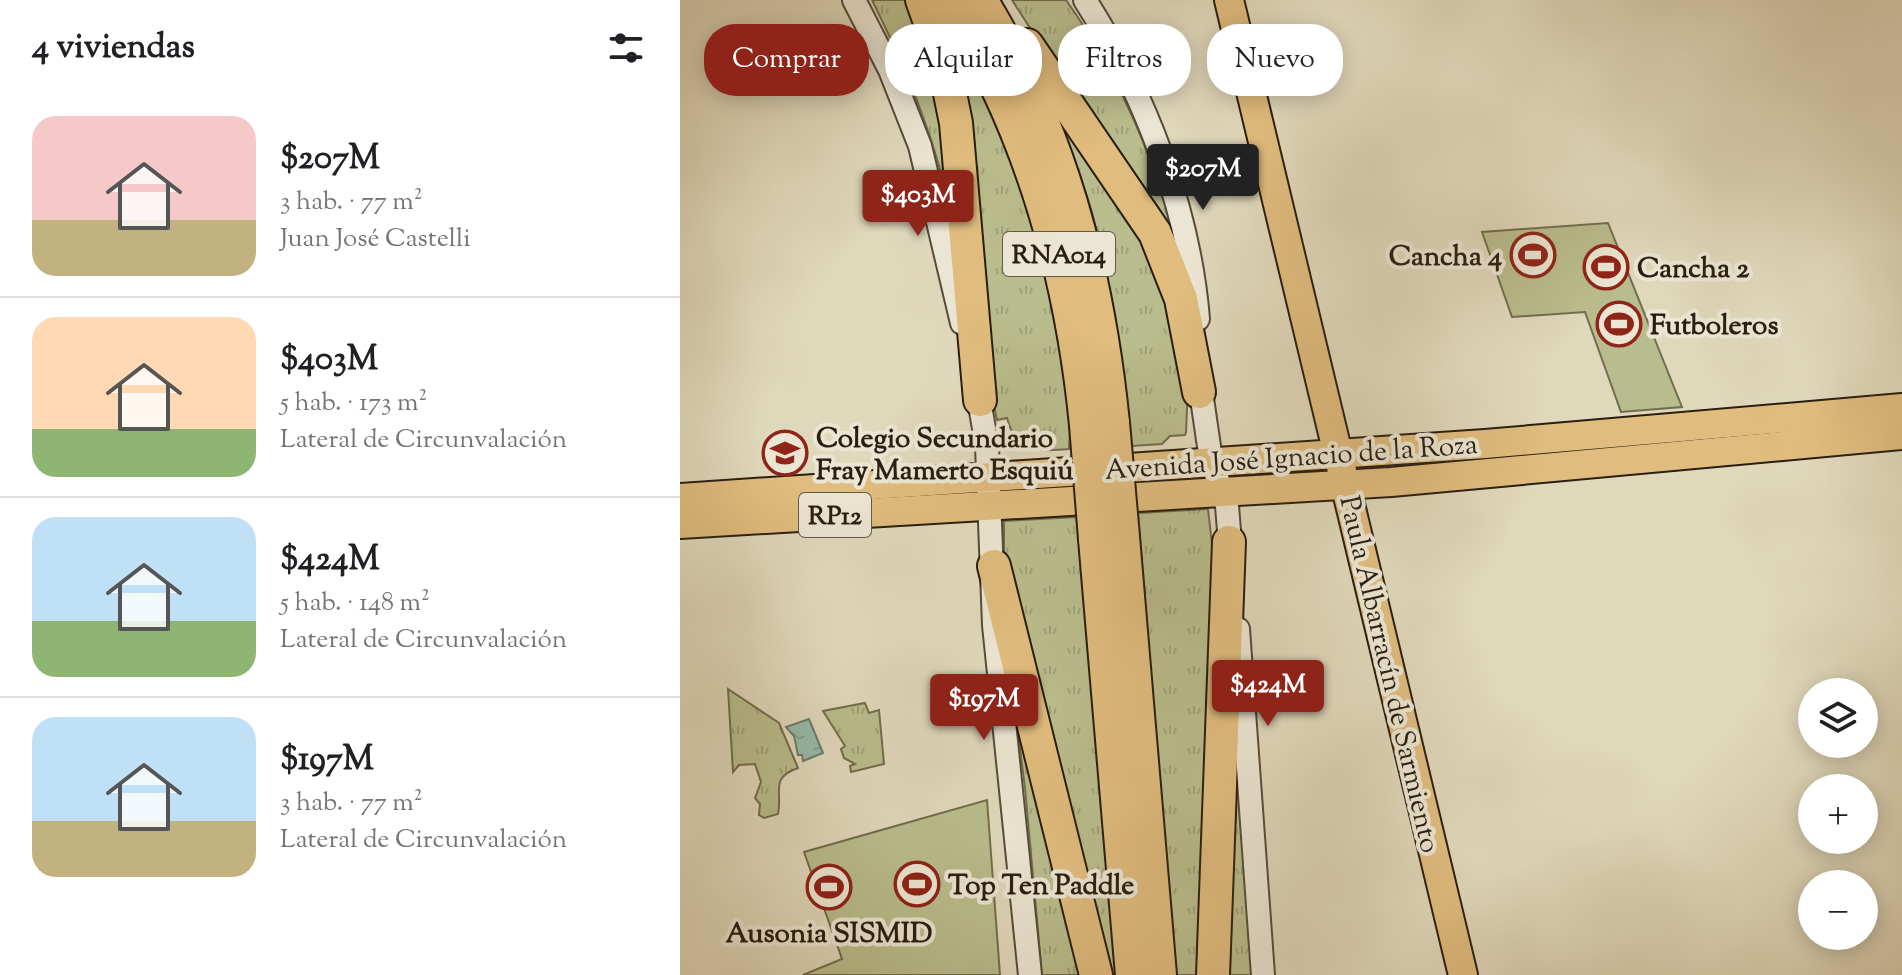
<!DOCTYPE html>
<html lang="es">
<head>
<meta charset="utf-8">
<style>
  :root { --surface:#fff; --page:#f6f6f6; --text:#202124; --muted:#757577; --line:#e0e0e0; --accent:#8f2418 }
  body { margin:0; font-family:"Sorts Mill Goudy",serif; background:var(--page); color:var(--text); height:100vh; display:flex; flex-direction:column; font-size:30px; white-space:nowrap }
  * { box-sizing:border-box; margin:0 }
  p { font-size:26px; color:var(--muted) }
  .icon { flex:none; width:44px; height:44px; fill:none; stroke:currentColor; stroke-width:2; stroke-linecap:round; stroke-linejoin:round }
  .map { position:relative; flex:1; overflow:hidden }
  .panel { display:flex; flex-direction:column; background:var(--surface); width:680px }
  .panel>* { flex:none }
  .guide { position:absolute; left:24px; top:24px; width:760px; height:72px; display:flex; gap:16px }
  .fabs { position:absolute; left:1118px; top:678px; display:grid; gap:16px }
  .fabs a { display:grid; place-items:center; width:80px; height:80px; border-radius:50%; background:var(--surface); box-shadow:0 4px 20px #0003; font-size:40px }
  .price { position:absolute; translate:-50% -68px; padding:0 18px; border-radius:8px; background:var(--accent); color:#fff; font-size:26px; line-height:52px; filter:drop-shadow(0 2px 4px #0008) }
  .price::after { content:''; position:absolute; left:50%; top:48px; width:24px; height:18px; margin-left:-12px; background:inherit; clip-path:polygon(0 0,100% 0,50% 100%) }
  .price.current { background:#222; color:#fff }
  ul { padding:0; list-style:none }
  li { display:flex; align-items:center; gap:24px; height:200px; padding:0 32px }
  li+li { border-top:2px solid var(--line) }
  li span { display:grid; place-items:center; flex:none; width:224px; height:160px; border-radius:24px; color:#555 }
  li>.icon { margin-inline-start:auto }
  span .icon { width:96px; height:96px; fill:#fffc; stroke-width:1 }
  li b { font-size:34px }
  h2 { display:flex; justify-content:space-between; align-items:center; height:96px; padding:0 32px; font-size:34px }
  .tag { padding:0 28px; border-radius:32px; background:var(--surface); box-shadow:0 4px 20px #0003; font-size:28px; line-height:72px }
  .tag.current { background:var(--accent); color:#fff }
  main { display:flex; flex:1; min-height:0 }
  .map>svg:first-child { display:block }
  .grass { fill:url(#grass-tufts); stroke:#716d4e; stroke-width:2 }
  .pitch { fill:#b9bc8c; stroke:#716d4e; stroke-width:2 }
  .water { fill:url(#water-ripples); stroke:#6a7c6d; stroke-width:2 }
  .lines { fill:none; stroke-linecap:round; stroke-linejoin:round }
  .minor-casing { stroke:#574c3b; stroke-width:26 }
  .major-casing { stroke:#291e10; stroke-width:32 }
  .highway-casing { stroke:#291e10; stroke-width:36 }
  .minor { stroke:#ebe6d3; stroke-width:22 }
  .major { stroke:#e0bc7e; stroke-width:28 }
  .highway { stroke:#e0bc7e; stroke-width:32 }
  .highway-bridge-casing { stroke:#291e10; stroke-width:36; stroke-linecap:butt }
  .highway-bridge { stroke:#e0bc7e; stroke-width:32 }
  .labels { text-anchor:middle; stroke-width:8; stroke-linejoin:round; paint-order:stroke }
  .shield { fill:#ebe6d3; stroke:#635a4a; stroke-width:2 }
  .shield-label { font-size:26px; font-weight:bold; fill:#291e10 }
  .poi-label { font-size:28px; font-weight:bold; fill:#291e10; stroke:#ebe6d3; text-anchor:start }
  .street-label { font-size:28px; fill:#291e10; stroke:#ebe6d3 }
</style>
</head>
<body>
<main>
<section class="panel">
<h2>4 viviendas<svg class="icon" aria-label="filters" viewBox="0 0 24 24"><path d="M4 7h16M4 17h16"/><circle cx="9" cy="7" r="2"/><circle cx="15" cy="17" r="2"/></svg></h2>
<ul>
<li><span style="background:linear-gradient(#f6c9c9 65%,#c2b280 0)"><svg class="icon" aria-label="home" viewBox="0 0 24 24"><path d="M3 11l9-7 9 7M6 9v11h12V9"/></svg></span><div><b>$207M</b><p>3 hab. · 77 m²</p><p>Juan José Castelli</p></div></li>
<li><span style="background:linear-gradient(#ffd9b3 70%,#8fb573 0)"><svg class="icon" aria-label="home" viewBox="0 0 24 24"><path d="M3 11l9-7 9 7M6 9v11h12V9"/></svg></span><div><b>$403M</b><p>5 hab. · 173 m²</p><p>Lateral de Circunvalación</p></div></li>
<li><span style="background:linear-gradient(#bfe0f5 65%,#8fb573 0)"><svg class="icon" aria-label="home" viewBox="0 0 24 24"><path d="M3 11l9-7 9 7M6 9v11h12V9"/></svg></span><div><b>$424M</b><p>5 hab. · 148 m²</p><p>Lateral de Circunvalación</p></div></li>
<li><span style="background:linear-gradient(#bfe0f5 65%,#c2b280 0)"><svg class="icon" aria-label="home" viewBox="0 0 24 24"><path d="M3 11l9-7 9 7M6 9v11h12V9"/></svg></span><div><b>$197M</b><p>3 hab. · 77 m²</p><p>Lateral de Circunvalación</p></div></li>
</ul>
</section>
<div class="map">
<svg width="1222" height="975" viewBox="0 0 1222 975">
  <defs>
    <pattern id="grass-tufts" width="24" height="20" patternUnits="userSpaceOnUse" patternTransform="scale(2)"><rect width="24" height="20" fill="#b9bc8c"/><path d="M3 7l-1-3M5 7V3M7 7l1-3M15 17l-1-3M17 17v-4M19 17l1-3" fill="none" stroke="#9fa178"/></pattern>
    <pattern id="water-ripples" width="26" height="14" patternUnits="userSpaceOnUse" patternTransform="scale(2)"><rect width="26" height="14" fill="#95bbab"/><path d="M2 4q2-2 4 0t4 0M15 11q2-2 4 0t4 0" fill="none" stroke="#80a092"/></pattern>
  </defs>
  <rect width="100%" height="100%" fill="#e0d8bb"/>
  <filter id="stains"><feTurbulence type="fractalNoise" baseFrequency=".0025" numOctaves="4"/><feColorMatrix values="0 0 0 0 .2 0 0 0 0 .09 0 0 0 0 .02 0 0 0 .5 -.17"/></filter>
  <radialGradient id="worn" r=".72"><stop offset=".6" stop-color="#630" stop-opacity="0"/><stop offset="1" stop-color="#630" stop-opacity=".3"/></radialGradient>
  <g class="grass">
    <path d="M192,0h36l27,72 18,151c-16,-81 -45,-150 -81,-223z"/>
    <path d="M332,0h54c53,75 95,169 112,259z"/>
    <path d="M266,29c68,102 132,298 123,420 -32,2 -52,6 -62,-31l-10,2 -13,-63z"/>
    <path d="M376,114l94,123 38,147 -2,48 -1,3 -15,1 -8,8 -30,2c-9,-79 -19,-156 -40,-233 -9,-33 -24,-66 -36,-99z"/>
    <polygon points="528,509 538,597 525,975 495,975 458,513"/>
    <polygon points="397,517 437,975 421,975 324,558 324,521"/>
    <polygon points="331,678 406,975 362,975 345,788"/>
    <path d="M48,689l51,34 19,45c-29,10 -15,24 -20,46l-14,4 -5,-3 1,-11 -5,-6 6,-16 -6,-18 -16,1 -6,7z"/>
    <polygon points="552,689 573,975 542,975"/>
    <polygon points="185,703 189,713 199,710 204,764 171,772 170,766 175,764 164,758 161,749 165,746 143,711"/>
  </g>
  <g class="pitch">
    <polygon points="928,223 1002,407 941,412 905,312 832,317 802,232"/>
    <polygon points="307,800 320,975 123,975 162,959 124,852"/>
  </g>
  <polygon class="water" points="129,719 143,753 123,761 122,755 118,755 114,736 106,727"/>
  <g class="lines">
    <g class="minor-casing">
      <g id="minor">
        <polyline points="174,0 210,70 240,146 282,323"/>
        <path d="M405,0c60,94 104,208 113,319"/>
        <polyline points="519,378 531,460 547,506 551,555"/>
        <polyline points="297,388 307,446 314,625 350,975"/>
        <polyline points="558,629 583,975"/>
      </g>
    </g>
    <g class="major-casing">
      <g id="major">
        <polyline points="549,0 783,975"/>
        <polyline points="0,498 805,444 1222,408"/>
        <polyline points="0,524 711,482 1222,435"/>
      </g>
    </g>
    <g class="highway-casing">
      <g id="highway">
        <polyline points="242,0 263,59 276,123 300,400"/>
        <path d="M269,0c82,129 122,273 137,425"/>
        <path d="M301,0c80,130 117,273 132,423"/>
        <polyline points="347,45 475,233 501,299 519,392"/>
        <polyline points="443,537 480,975"/>
        <polyline points="415,539 452,975"/>
        <polyline points="314,566 416,975"/>
        <polyline points="533,975 549,542"/>
      </g>
    </g>
    <use href="#minor" class="minor"/>
    <use href="#major" class="major"/>
    <use href="#highway" class="highway"/>
    <g class="highway-bridge-casing">
      <g id="highway-bridge">
        <polyline points="433,423 443,537"/>
        <polyline points="406,425 415,539"/>
      </g>
    </g>
    <use href="#highway-bridge" class="highway-bridge"/>
  </g>
  <defs>
    <g id="stadium-ring" transform="scale(2.3)"><circle r="9.5" fill="#ebe6d3" stroke="#8f2418" stroke-width="1.5"/><path d="M0-5a6.5 5 0 1 0 0 10a6.5 5 0 1 0 0-10ZM-3.5-1.8h7v3.6h-7Z" fill="#8f2418"/></g>
    <g id="school-ring" transform="scale(2.3)"><circle r="9.5" fill="#ebe6d3" stroke="#8f2418" stroke-width="1.5"/><path d="M0-5L7-2L0 1L-7-2ZM-4 1L0 2.5L4 1V4Q0 6-4 4Z" fill="#8f2418"/></g>
  </defs>
  <g fill-rule="evenodd">
    <use href="#stadium-ring" x="853" y="255"/>
    <use href="#stadium-ring" x="926" y="267"/>
    <use href="#stadium-ring" x="939" y="324"/>
    <use href="#school-ring" x="105" y="453"/>
    <use href="#stadium-ring" x="237" y="884"/>
    <use href="#stadium-ring" x="149" y="887"/>
  </g>
  <g class="labels">
    <g class="shield">
      <rect x="323" y="232" width="112" height="44" rx="6"/>
      <rect x="119" y="493" width="72" height="44" rx="6"/>
    </g>
    <g class="shield-label">
      <text x="379" y="263">RNA014</text>
      <text x="155" y="524">RP12</text>
    </g>
    <g class="poi-label">
      <text x="822" y="265" text-anchor="end">Cancha 4</text>
      <text x="957" y="277">Cancha 2</text>
      <text x="970" y="334">Futboleros</text>
      <text x="136" y="447">Colegio Secundario<tspan x="136" dy="32">Fray Mamerto Esquiú</tspan></text>
      <text x="268" y="894">Top Ten Paddle</text>
      <text x="149" y="942" text-anchor="middle">Ausonia SISMID</text>
    </g>
    <g class="street-label">
      <text transform="translate(611 456) rotate(-4)" y="10">Avenida José Ignacio de la Roza</text>
      <text transform="translate(711 674) rotate(77)" y="10">Paula Albarracín de Sarmiento</text>
    </g>
  </g>
  <rect width="100%" height="100%" filter="url(#stains)"/>
  <rect width="100%" height="100%" fill="url(#worn)"/>
</svg>
<div class="fabs">
<a><svg class="icon" aria-label="layers" viewBox="0 0 24 24"><path d="M12 4l9 5-9 5-9-5zM3 14l9 5 9-5"/></svg></a>
<a>+</a>
<a>−</a>
</div>
<b class="price current" style="left:523px;top:212px">$207M</b>
<b class="price" style="left:238px;top:238px">$403M</b>
<b class="price" style="left:588px;top:728px">$424M</b>
<b class="price" style="left:304px;top:742px">$197M</b>
<div class="guide">
<a class="tag current">Comprar</a>
<a class="tag">Alquilar</a>
<a class="tag">Filtros</a>
<a class="tag">Nuevo</a>
</div>
</div>
</main>
</body>
</html>
